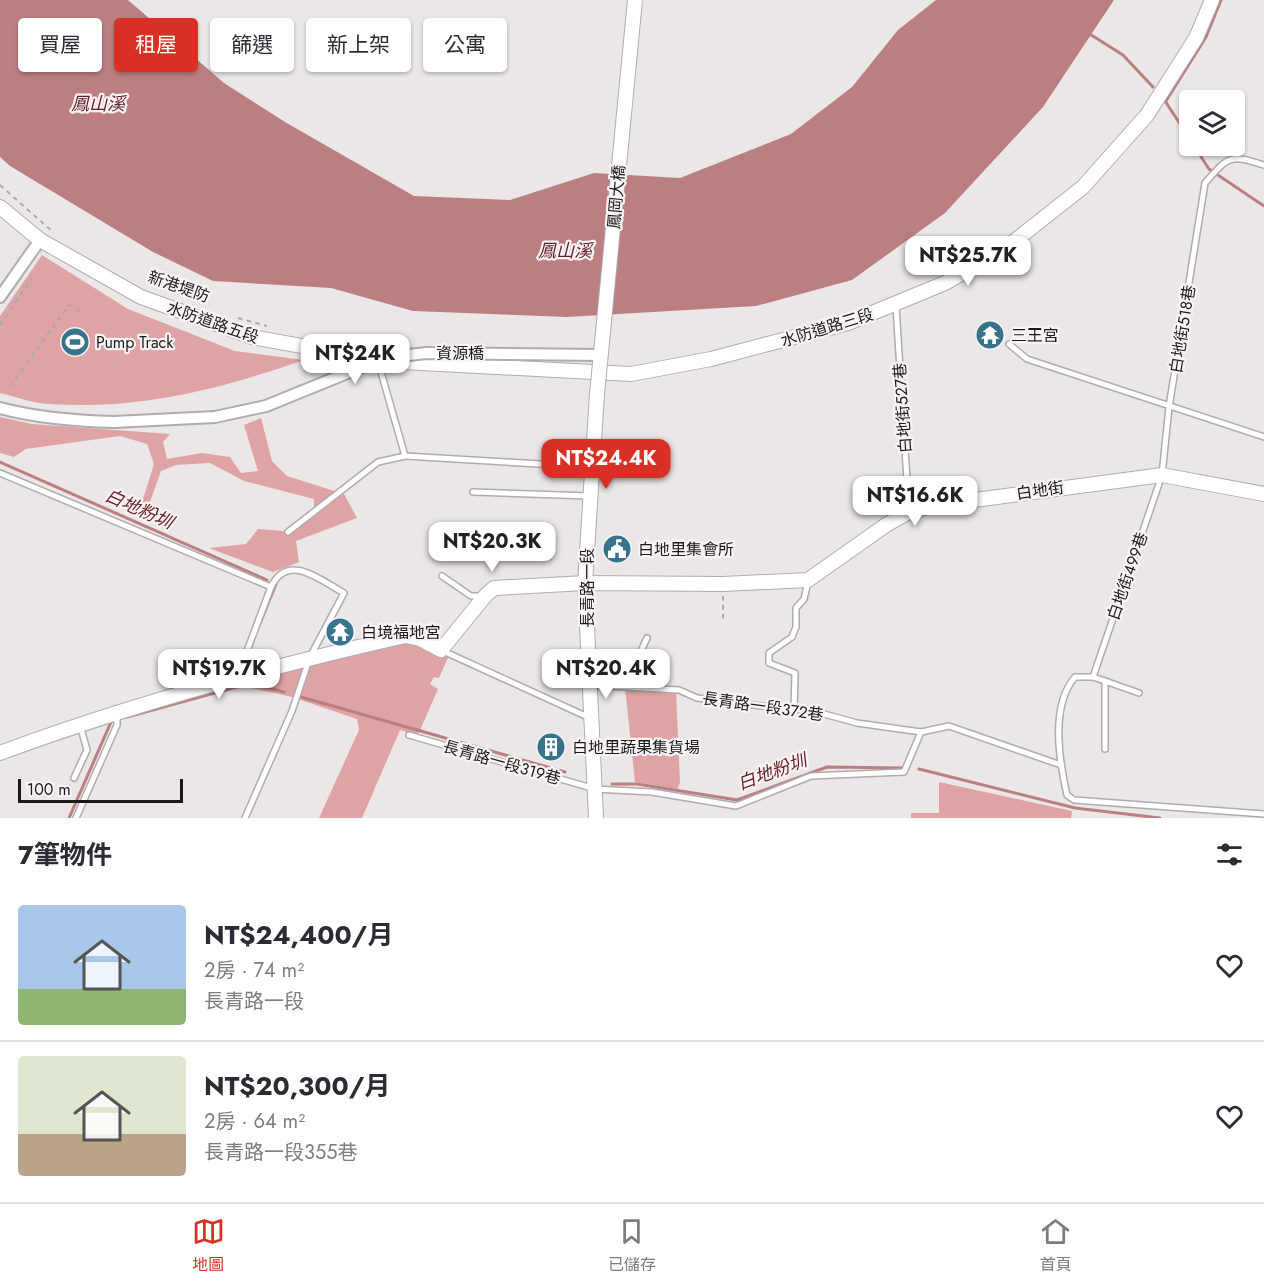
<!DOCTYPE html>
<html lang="zh-TW">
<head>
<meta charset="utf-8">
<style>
  :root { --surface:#fff; --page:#f2f2f3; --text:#2b2b33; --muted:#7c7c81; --line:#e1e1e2; --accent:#d93025 }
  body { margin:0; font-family:Jost,"Noto Sans TC",sans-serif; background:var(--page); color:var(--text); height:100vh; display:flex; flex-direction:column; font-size:22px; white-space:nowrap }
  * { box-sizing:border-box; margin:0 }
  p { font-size:20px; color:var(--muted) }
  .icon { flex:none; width:33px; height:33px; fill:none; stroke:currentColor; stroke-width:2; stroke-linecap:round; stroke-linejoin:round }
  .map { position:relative; height:818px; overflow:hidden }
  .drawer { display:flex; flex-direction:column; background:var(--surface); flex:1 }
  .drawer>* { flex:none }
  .guide { position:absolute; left:18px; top:18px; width:600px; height:54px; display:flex; gap:12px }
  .buttons { position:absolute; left:1179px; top:90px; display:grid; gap:12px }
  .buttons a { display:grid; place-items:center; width:66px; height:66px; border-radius:6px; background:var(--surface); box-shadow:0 2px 4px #0004; font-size:30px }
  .scale { position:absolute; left:18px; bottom:15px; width:165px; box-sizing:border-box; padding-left:6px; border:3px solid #1a1919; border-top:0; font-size:16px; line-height:21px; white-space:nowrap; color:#1a1919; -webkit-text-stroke:4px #f9f4f4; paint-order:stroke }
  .price { position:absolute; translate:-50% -51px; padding:0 14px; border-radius:12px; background:#fff; color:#222; font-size:20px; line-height:39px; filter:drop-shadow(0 2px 3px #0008) }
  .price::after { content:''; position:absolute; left:50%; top:36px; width:18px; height:14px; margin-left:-9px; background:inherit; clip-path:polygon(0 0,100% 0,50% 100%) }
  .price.active { background:var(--accent); color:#fff }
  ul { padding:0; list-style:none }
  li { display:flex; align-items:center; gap:18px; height:150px; padding:0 18px }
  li+li { border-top:2px solid var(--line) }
  li span { display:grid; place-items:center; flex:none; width:168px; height:120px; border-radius:6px; color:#555 }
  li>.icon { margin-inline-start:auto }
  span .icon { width:72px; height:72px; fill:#fffc; stroke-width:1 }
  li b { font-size:26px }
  h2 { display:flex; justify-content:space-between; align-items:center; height:72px; padding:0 18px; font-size:26px }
  .tag { padding:0 21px; border-radius:6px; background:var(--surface); box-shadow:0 2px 4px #0004; font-size:21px; line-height:54px }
  .tag.active { background:var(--accent); color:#fff }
  .menu { display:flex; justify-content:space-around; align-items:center; height:84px; border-top:2px solid var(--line); background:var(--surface); font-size:16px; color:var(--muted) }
  .menu a { display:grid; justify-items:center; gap:3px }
  .menu .active { color:var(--accent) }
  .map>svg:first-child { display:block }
  .green { fill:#e0a3a5 }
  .water { fill:#bb7f82 }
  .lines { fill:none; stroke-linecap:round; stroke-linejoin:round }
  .stream { stroke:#bb7f82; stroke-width:3 }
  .service-casing { stroke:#b0abac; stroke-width:8 }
  .minor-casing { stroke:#b0abac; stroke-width:14 }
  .tertiary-casing { stroke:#b0abac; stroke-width:16 }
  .path { stroke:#aba8a8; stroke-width:2; stroke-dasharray:4.5 4.5; stroke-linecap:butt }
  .service { stroke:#fff; stroke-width:5 }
  .minor { stroke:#fff; stroke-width:10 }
  .tertiary { stroke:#fff; stroke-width:14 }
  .minor-bridge-casing { stroke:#b0abac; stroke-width:14; stroke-linecap:butt }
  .tertiary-bridge-casing { stroke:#b0abac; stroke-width:16; stroke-linecap:butt }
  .minor-bridge { stroke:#fff; stroke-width:10 }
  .tertiary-bridge { stroke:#fff; stroke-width:14 }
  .labels { text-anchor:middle; stroke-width:4.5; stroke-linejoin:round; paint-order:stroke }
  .street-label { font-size:16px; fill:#1a1919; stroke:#f9f4f4 }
  .poi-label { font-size:16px; fill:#1a1919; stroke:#f9f4f4; text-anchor:start }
  .water-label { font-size:18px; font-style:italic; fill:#641b25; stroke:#f9f4f4 }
</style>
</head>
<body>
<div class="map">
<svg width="1264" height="818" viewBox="0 0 1264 818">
  <rect width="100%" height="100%" fill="#ece7e7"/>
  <g class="green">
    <path d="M42,255l86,54 107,42 69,9c-84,29 -164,50 -255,44 -16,-1 -33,-7 -49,-11v-77z"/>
    <polygon points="0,417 32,424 170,434 163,442 167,459 202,453 230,457 241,473 258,471 244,425 261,418 272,461 287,476 344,494 357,518 296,541 299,562 273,572 209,548 246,544 258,529 284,531 314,510 314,499 244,481 210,463 176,465 161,471 143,521 137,518 154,464 147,444 120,436 26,449 14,457 0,453"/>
    <polygon points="413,638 450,653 439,678 434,677 430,684 438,689 418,735 400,730 362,818 319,818 359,730 357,719 292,697 247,687 256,679"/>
    <polygon points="625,687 676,690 680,783 677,789 635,782"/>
    <polygon points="939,782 1072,811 1071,818 911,818 911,813 939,813"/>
  </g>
  <polygon class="water" points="0,0 128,0 224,83 285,122 414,196 510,200 594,173 680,178 791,134 852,87 898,30 936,0 1114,0 1043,107 945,213 852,280 756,306 567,317 413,311 331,288 213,281 153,252 10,166 0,157"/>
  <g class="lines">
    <g class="stream">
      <polyline points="1088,33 1123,55 1153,87"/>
      <polyline points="1165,101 1190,139"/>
      <polyline points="1166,101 1206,37 1221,0"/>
      <polyline points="1194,146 1209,169 1264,206"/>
      <polyline points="0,462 267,580"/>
      <polyline points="261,621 276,584"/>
      <polyline points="301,697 565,772"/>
      <polyline points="127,717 251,683 284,692"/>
      <polyline points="919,769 1075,808 1160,818"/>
      <polyline points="612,784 637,784 737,800 827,767 905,768"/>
      <polyline points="69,818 111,722"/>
    </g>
    <g class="service-casing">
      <g id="service">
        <path d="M1264,165c-35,-11 -35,-9 -59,18l-36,224 -7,68 -69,202h-18c-25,29 -16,83 -8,118l7,5 190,14"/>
        <polyline points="896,306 909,512"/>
        <polyline points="1009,344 1027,359 1264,437"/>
        <polyline points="384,363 381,372 405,456 590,467"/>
        <polyline points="0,473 271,587 238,675"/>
        <polyline points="473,492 589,496"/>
        <polyline points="288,532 378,462 405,456"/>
        <polyline points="442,576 471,596 483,596"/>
        <polyline points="443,651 590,718"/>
        <polyline points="1093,677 1105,681 1105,749"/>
        <polyline points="1105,681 1139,693"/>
        <polyline points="591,685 679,690 697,698 794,710 806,709 857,723 921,732 949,726 1061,765"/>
        <polyline points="625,686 647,638"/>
        <polyline points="794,710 795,673 769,663 769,653 792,637 796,627 796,608 804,599 808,582"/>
        <polyline points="409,735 595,789 652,792 736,806 811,776 904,772 921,732"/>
        <polyline points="74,778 87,750 80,725"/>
        <polyline points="76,818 117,725 117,714"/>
        <path d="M245,818l47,-107 18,-54 34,-64c-24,-13 -56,-41 -73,-6"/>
      </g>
    </g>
    <g class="minor-casing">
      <g id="minor">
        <polyline points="0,297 40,240"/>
        <path d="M0,408c38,10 75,13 114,14"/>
      </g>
    </g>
    <g class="tertiary-casing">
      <g id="tertiary">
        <polyline points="0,207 40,240 141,297 252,337 384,361 631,374 711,359 848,323 945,283 1007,247 1083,187 1147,115 1196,38 1212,0"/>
        <path d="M0,753c132,-49 268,-86 405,-117l15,3 21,11 44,-54 9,-8 91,-5 138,1 85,-4 78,-55 23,-13 21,-6 232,-31 102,19"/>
        <polyline points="596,818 585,583 597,394"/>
      </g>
    </g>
    <g class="path">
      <polyline points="0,185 54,233"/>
      <polyline points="238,318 267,326"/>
      <polyline points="0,325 35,273"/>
      <polyline points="10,386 69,305 80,312"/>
      <polyline points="723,596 723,623"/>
    </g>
    <use href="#service" class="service"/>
    <use href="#minor" class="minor"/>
    <use href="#tertiary" class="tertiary"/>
    <g class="minor-bridge-casing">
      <polyline id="minor-bridge" points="114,422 215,417 266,406 384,358 426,353 601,355"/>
    </g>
    <g class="tertiary-bridge-casing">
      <polyline id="tertiary-bridge" points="597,394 635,0"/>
    </g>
    <use href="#minor-bridge" class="minor-bridge"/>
    <use href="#tertiary-bridge" class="tertiary-bridge"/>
  </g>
  <defs>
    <g id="temple-disc" transform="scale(1.5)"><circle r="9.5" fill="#37738b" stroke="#f9f4f4"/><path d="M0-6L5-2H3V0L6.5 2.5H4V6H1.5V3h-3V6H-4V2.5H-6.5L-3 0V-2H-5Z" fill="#fff"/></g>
    <g id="stadium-disc" transform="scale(1.5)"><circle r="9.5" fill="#37738b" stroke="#f9f4f4"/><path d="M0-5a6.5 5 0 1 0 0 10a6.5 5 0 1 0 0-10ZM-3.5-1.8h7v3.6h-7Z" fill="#fff"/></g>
    <g id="civic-disc" transform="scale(1.5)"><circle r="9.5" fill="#37738b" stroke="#f9f4f4"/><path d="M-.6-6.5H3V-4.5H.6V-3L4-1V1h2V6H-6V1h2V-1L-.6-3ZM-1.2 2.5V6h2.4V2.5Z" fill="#fff"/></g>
    <g id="building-disc" transform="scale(1.5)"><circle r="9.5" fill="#37738b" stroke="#f9f4f4"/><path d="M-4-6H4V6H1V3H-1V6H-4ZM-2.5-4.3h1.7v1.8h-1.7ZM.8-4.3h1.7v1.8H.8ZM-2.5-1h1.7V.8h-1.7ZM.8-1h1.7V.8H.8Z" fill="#fff"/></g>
  </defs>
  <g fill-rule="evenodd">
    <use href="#temple-disc" x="990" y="335"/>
    <use href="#stadium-disc" x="75" y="342"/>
    <use href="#civic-disc" x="617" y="549"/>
    <use href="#temple-disc" x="340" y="632"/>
    <use href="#building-disc" x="551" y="747"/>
  </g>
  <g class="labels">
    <g class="street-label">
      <text transform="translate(616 197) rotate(-85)" y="6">鳳岡大橋</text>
      <text transform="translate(179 286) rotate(19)" y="6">新港堤防</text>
      <text transform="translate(213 322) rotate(19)" y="6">水防道路五段</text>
      <text transform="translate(827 327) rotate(-17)" y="6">水防道路三段</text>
      <text transform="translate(1182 329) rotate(-81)" y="6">白地街518巷</text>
      <text x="460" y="359">資源橋</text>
      <text transform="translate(902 408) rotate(-94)" y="6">白地街527巷</text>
      <text transform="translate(1040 490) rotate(-8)" y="6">白地街</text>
      <text transform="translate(1127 576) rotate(-71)" y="6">白地街499巷</text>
      <text transform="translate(587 588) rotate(-90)" y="6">長青路一段</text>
      <text transform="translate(763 706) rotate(8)" y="6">長青路一段372巷</text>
      <text transform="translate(502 762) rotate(16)" y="6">長青路一段319巷</text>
    </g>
    <g class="poi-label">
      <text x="1011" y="341">三王宮</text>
      <text x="96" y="348">Pump Track</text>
      <text x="638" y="555">白地里集會所</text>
      <text x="361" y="638">白境福地宮</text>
      <text x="572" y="753">白地里蔬果集貨場</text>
    </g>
    <g class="water-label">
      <text x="98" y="110">鳳山溪</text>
      <text x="565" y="257">鳳山溪</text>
      <text transform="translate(139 509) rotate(24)" y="6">白地粉圳</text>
      <text transform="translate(772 772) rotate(-20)" y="6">白地粉圳</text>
    </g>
  </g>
</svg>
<div class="buttons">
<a><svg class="icon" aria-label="layers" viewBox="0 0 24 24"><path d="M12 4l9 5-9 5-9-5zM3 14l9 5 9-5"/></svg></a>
</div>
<div class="scale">100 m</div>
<b class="price" style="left:968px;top:287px">NT$25.7K</b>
<b class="price" style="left:355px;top:385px">NT$24K</b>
<b class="price active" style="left:606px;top:490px">NT$24.4K</b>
<b class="price" style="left:915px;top:527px">NT$16.6K</b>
<b class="price" style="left:492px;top:573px">NT$20.3K</b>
<b class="price" style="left:219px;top:700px">NT$19.7K</b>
<b class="price" style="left:606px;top:700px">NT$20.4K</b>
<div class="guide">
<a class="tag">買屋</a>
<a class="tag active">租屋</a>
<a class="tag">篩選</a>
<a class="tag">新上架</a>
<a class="tag">公寓</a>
</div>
</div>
<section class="drawer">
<h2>7筆物件<svg class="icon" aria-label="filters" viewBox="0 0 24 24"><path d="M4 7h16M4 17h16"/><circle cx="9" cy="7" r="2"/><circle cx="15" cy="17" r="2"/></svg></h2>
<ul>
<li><span style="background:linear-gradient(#a9c7e8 70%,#8fb573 0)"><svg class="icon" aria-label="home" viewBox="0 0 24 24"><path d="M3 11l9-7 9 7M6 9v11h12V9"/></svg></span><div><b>NT$24,400/月</b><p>2房 · 74 m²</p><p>長青路一段</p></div><svg class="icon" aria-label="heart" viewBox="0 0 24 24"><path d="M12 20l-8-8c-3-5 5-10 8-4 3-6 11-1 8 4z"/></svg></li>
<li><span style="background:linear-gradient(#dfe7d0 65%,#b9a48a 0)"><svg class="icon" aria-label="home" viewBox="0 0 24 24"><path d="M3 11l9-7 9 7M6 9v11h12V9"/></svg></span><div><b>NT$20,300/月</b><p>2房 · 64 m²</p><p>長青路一段355巷</p></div><svg class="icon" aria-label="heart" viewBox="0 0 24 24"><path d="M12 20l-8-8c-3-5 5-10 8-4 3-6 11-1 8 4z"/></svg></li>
</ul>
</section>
<nav class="menu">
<a class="active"><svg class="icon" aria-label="map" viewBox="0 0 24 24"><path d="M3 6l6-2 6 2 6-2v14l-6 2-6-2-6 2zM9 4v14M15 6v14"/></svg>地圖</a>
<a><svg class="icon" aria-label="saved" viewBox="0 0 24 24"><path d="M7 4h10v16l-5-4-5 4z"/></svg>已儲存</a>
<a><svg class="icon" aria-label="home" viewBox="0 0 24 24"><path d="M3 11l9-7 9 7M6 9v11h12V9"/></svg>首頁</a>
</nav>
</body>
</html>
